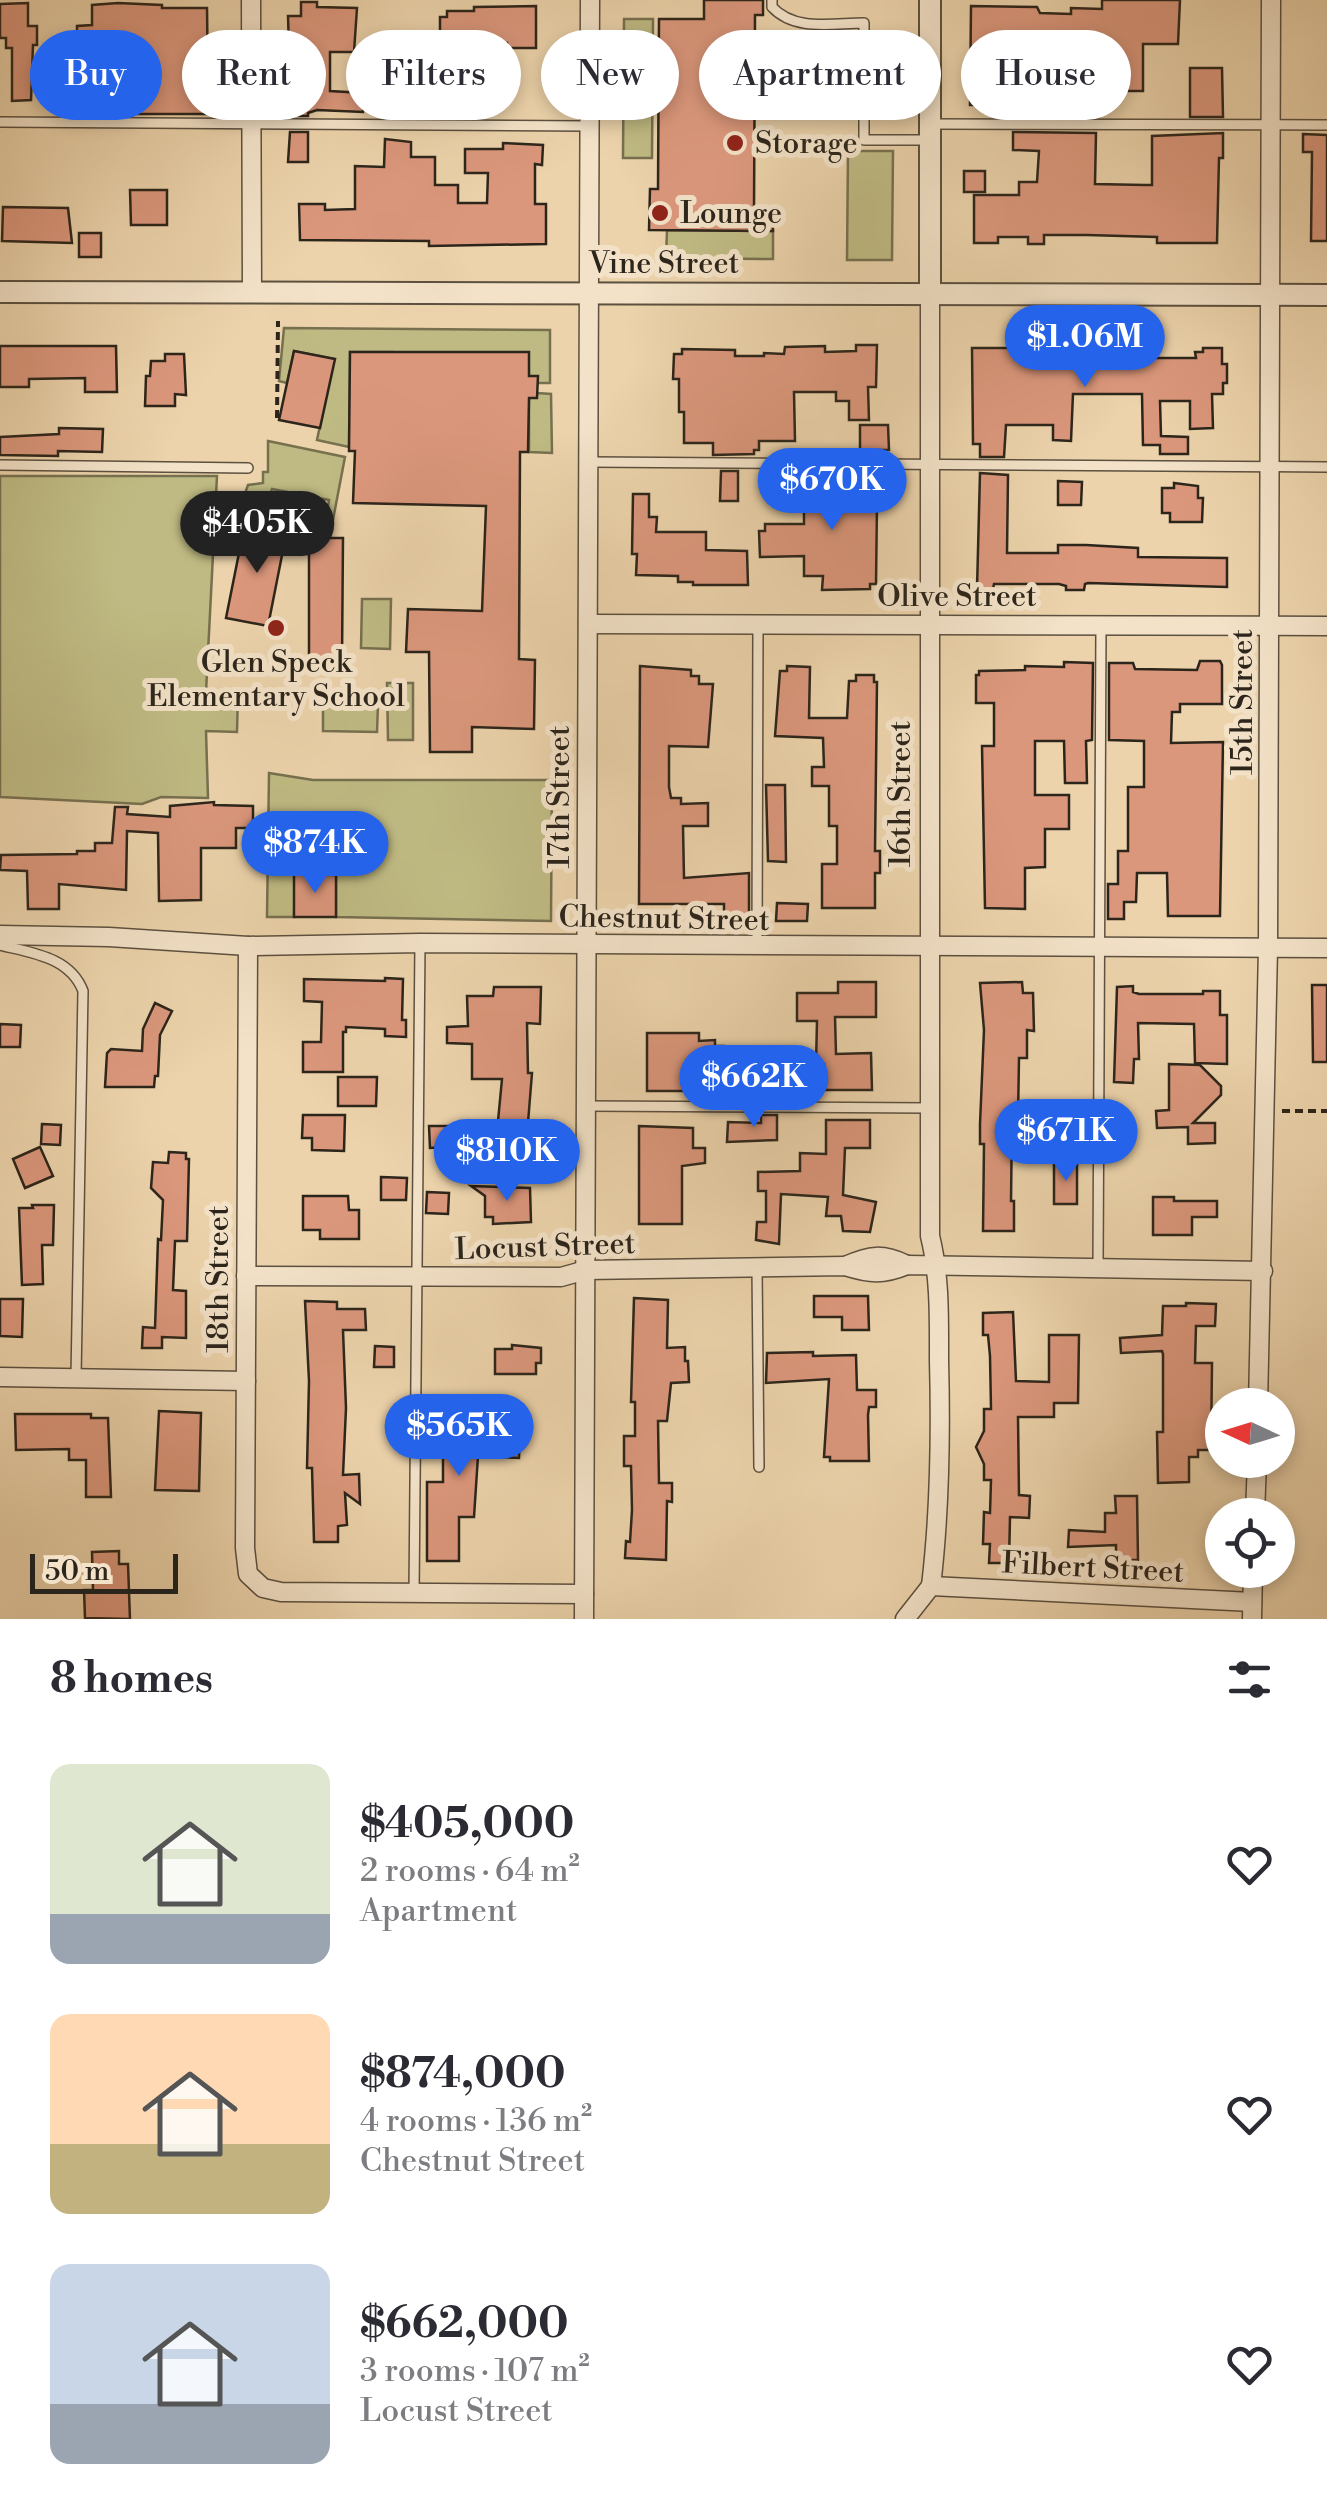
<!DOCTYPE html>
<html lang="en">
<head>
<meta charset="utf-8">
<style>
  :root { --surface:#fff; --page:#f7f7f7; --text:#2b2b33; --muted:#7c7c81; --accent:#2563eb }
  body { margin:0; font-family:"Libre Bodoni",serif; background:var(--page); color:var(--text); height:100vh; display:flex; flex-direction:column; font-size:38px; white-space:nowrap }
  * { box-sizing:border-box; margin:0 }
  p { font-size:32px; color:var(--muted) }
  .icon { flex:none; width:55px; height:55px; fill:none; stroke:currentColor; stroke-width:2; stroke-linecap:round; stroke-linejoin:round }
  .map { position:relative; height:1619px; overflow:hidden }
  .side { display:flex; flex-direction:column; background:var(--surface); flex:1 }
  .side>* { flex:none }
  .hud { position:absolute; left:30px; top:30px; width:1268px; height:90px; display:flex; gap:20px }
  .needle { width:65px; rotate:274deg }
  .fabs { position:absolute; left:1205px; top:1388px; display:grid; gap:20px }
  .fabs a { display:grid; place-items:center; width:90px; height:90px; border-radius:50%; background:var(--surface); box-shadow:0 5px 15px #0003; font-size:50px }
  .scale { position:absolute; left:30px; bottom:25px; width:148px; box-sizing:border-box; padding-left:10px; border:5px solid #2c251b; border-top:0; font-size:28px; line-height:35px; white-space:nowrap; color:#2c251b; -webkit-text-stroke:8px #f3e2c8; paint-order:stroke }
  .price { position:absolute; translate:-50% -85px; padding:0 22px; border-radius:35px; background:var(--accent); color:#fff; font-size:32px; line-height:65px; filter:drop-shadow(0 2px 5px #0008) }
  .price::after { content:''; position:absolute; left:50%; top:60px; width:30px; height:22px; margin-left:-15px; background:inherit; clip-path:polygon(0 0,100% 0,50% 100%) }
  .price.selected { background:#222; color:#fff }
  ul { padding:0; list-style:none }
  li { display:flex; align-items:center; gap:30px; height:250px; padding:0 50px }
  li span { display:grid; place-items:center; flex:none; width:280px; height:200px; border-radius:20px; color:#555 }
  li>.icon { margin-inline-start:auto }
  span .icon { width:120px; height:120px; fill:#fffc; stroke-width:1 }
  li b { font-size:42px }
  h2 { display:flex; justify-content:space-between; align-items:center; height:120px; padding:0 50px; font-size:42px }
  .pill { padding:0 35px; border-radius:45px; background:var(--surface); box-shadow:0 5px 15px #0003; font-size:35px; line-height:90px }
  .pill.selected { background:var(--accent); color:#fff }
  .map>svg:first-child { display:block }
  .green { fill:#bfba83; stroke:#76704f; stroke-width:2.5 }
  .building { fill:#db977c; stroke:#2c251b; stroke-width:2.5 }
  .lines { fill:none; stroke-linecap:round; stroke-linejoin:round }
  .service-casing { stroke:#5c503f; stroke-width:12 }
  .minor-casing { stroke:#5c503f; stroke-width:21 }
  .tertiary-casing { stroke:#5c503f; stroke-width:24 }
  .path { stroke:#2c251b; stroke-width:4; stroke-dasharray:8 5; stroke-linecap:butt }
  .service { stroke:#f3e2c8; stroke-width:9 }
  .minor { stroke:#f3e2c8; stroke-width:18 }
  .tertiary { stroke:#f3e2c8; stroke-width:20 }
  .poi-dot { fill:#8f2418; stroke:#f3e2c8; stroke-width:4 }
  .labels { text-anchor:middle; stroke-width:10; stroke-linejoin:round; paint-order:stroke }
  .poi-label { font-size:30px; fill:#2c251b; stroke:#f3e2c8; text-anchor:start }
  .street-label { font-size:30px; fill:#2c251b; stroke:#f3e2c8 }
</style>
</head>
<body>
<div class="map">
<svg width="1327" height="1619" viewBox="0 0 1327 1619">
  <rect width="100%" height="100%" fill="#ecd3ab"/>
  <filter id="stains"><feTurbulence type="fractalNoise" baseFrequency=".002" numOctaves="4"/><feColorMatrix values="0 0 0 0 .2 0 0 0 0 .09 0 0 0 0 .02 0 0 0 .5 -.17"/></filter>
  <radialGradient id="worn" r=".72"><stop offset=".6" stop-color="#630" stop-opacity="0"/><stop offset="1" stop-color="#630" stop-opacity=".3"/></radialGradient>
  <g class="green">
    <polygon points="624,19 653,19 652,158 623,158"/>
    <polygon points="848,151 893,151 892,260 847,260"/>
    <polygon points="667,230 773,231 773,259 666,258"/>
    <polygon points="284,328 550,330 550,383 538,383 392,448 392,352 350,352 349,447 317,440 334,359 294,351 287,383 279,381"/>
    <polygon points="537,393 551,394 552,453 529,452 529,398"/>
    <polygon points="268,441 345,457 332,525 325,524 329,500 272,489 266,512 240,508 248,485 263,483 263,472 268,472"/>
    <polygon points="0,476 217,476 206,692 238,693 237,732 206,731 208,798 161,797 142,804 0,797"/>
    <polygon points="362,599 391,599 390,649 361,648"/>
    <polygon points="387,683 413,683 413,740 388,740"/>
    <polygon points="323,704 378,704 377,732 323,731"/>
    <polygon points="269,773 313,780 552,780 551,921 336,917 336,875 295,874 294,917 267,917"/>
  </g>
  <g class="building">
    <polygon points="704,0 763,0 763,15 755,15 754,209 773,209 773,231 649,230 650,189 658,189 659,19 704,19"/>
    <polygon points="1102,0 1180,0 1178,44 1143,44 1143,91 1098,91 1097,116 1075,116 1076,61 1066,61 1067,48 1003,48 1002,88 1026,89 1025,110 1010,110 1010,105 970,105 971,6 1037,7 1040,13 1071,14 1071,8 1102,9"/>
    <polygon points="301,2 317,2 317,7 357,8 354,52 330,52 330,91 364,93 363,112 317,110 308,113 308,116 291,116 288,16 301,16"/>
    <polygon points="28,3 28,26 37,26 37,45 33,45 31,100 12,101 12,48 6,48 6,38 0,38 0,4"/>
    <polygon points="118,3 162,5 162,8 207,8 208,86 213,86 213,114 98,114 98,97 150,96 150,56 130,56 130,48 92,48 92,41 77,41 77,26 92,25 92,5"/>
    <polygon points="536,6 536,48 507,48 507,43 479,43 479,40 440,40 440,17 447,17 447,11 474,11 474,7"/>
    <polygon points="1190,68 1222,68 1223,117 1190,117"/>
    <polygon points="290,132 308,132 308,162 288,162"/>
    <polygon points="1013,132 1096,133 1095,184 1145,185 1152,185 1152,136 1223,133 1223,158 1219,158 1217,243 1157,243 1157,237 1087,235 1044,235 1044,244 1028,244 1028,237 998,237 998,243 974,243 974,195 1019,195 1019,182 1037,182 1039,151 1013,150"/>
    <polygon points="1303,134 1327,135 1327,241 1311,241 1312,152 1303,152"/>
    <polygon points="385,139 411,142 411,157 435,157 435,185 458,185 458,203 487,203 488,173 465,173 465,149 503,149 503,143 543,145 542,165 535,164 535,204 546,204 546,244 429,246 429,241 300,240 299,204 325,204 325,210 355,209 355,166 384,167"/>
    <rect x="964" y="171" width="21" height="21"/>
    <polygon points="130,190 167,190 167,225 131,225"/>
    <polygon points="3,207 68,208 72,243 2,241"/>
    <rect x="79" y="233" width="22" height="24"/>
    <polygon points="1028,341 1089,345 1089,356 1142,358 1196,358 1195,352 1203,352 1203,348 1222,348 1222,364 1227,364 1227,383 1223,383 1223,394 1212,394 1213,428 1190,429 1190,401 1160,401 1161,436 1188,437 1188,454 1160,454 1160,445 1143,445 1142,394 1073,394 1071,441 1053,440 1053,425 1006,425 1004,457 980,457 980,444 973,444 972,348 1023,348 1028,346"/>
    <polygon points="856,345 877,345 876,387 868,387 869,420 849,420 849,401 836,401 836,392 794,392 795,441 759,441 759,450 754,450 754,454 713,455 713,443 684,443 684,412 679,412 679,379 673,379 674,354 682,354 682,349 735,350 735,356 764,356 764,353 784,354 785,347 825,346 825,352 856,351"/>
    <polygon points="0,346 116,346 117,392 85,392 85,378 29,379 29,387 0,387"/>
    <polygon points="294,351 335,359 320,428 279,420"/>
    <polygon points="350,352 529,352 529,376 538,376 537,398 529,398 528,452 520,452 519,659 535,660 534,729 472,727 472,752 430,752 429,652 406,652 408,609 482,611 486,506 353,503 355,451 349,451"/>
    <polygon points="165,354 184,354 186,395 175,394 175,406 145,406 146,376 150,376 151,361 165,361"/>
    <polygon points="860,425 888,425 889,450 860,450"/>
    <polygon points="59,428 103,429 102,452 58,451 58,456 0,455 0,437 59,434"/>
    <polygon points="721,471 738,471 738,501 720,501"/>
    <polygon points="980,473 1008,475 1007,553 1058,553 1058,545 1086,545 1138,548 1138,557 1227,558 1227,587 1088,583 1085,584 1084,590 1066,590 1066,586 1059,584 994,584 993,589 977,589"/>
    <polygon points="804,474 845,474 845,483 876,483 876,486 881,487 881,503 877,503 876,584 870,584 870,589 822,590 823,576 804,576 804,556 760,557 759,531 765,531 765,524 804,524"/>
    <polygon points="1058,481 1082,482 1081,505 1058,505"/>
    <polygon points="1174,483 1198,486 1198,498 1203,498 1202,522 1170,522 1170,513 1162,513 1162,488 1174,488"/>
    <polygon points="633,494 649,494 649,517 657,517 656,532 706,532 706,550 747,551 748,585 693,585 693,582 678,582 678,576 636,575 637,554 632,554"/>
    <polygon points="256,524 287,530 268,626 226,618 241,543 251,545"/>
    <polygon points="309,538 343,538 342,661 309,661"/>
    <polygon points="1200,661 1220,661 1222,665 1222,704 1180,704 1180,712 1172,712 1171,743 1223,742 1220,916 1168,916 1167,873 1137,873 1136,902 1124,902 1124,919 1108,919 1108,884 1118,884 1118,851 1128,851 1128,787 1144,787 1144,741 1109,740 1109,663 1133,663 1135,669 1197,670"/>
    <polygon points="1064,662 1093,663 1092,740 1086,741 1087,783 1065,783 1064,741 1035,741 1035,795 1069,795 1069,829 1045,829 1045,867 1025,868 1025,909 985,908 982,746 994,746 994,703 976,703 976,675 979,675 979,671 1025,670 1025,666 1064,667"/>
    <polygon points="640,666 691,670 691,676 699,676 699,684 713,684 708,747 669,746 669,787 671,798 681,798 681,804 708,803 708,826 683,826 684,878 749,873 749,916 724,917 724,904 639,904"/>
    <polygon points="787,666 810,667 809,718 847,718 849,681 856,681 856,675 874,675 874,682 877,682 875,851 880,851 880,873 875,873 875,908 822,908 822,864 837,864 837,826 829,826 829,786 812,786 812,767 824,767 823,738 775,736 780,671 787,671"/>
    <polygon points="766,785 785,785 786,862 768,861"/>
    <polygon points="214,802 214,805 253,806 253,828 236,828 236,848 201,848 201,900 159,901 158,833 127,831 126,890 59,884 59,909 28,909 27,871 0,870 1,855 77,854 77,851 95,851 95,843 112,843 115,807 128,807 127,814 170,817 170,806"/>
    <polygon points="294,874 336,875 336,917 294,917"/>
    <polygon points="777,903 808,904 807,921 776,921"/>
    <polygon points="385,978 403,979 402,1020 406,1020 406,1037 385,1036 385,1029 346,1027 346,1032 343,1032 343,1072 303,1072 303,1042 321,1042 322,1002 304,1001 304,979 385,981"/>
    <polygon points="838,982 876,982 876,1017 835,1017 836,1054 871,1053 872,1090 825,1090 824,1064 816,1064 817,1021 797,1021 797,993 838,993"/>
    <polygon points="1022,982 1023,993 1033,993 1034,1031 1027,1030 1027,1058 1019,1058 1018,1119 1012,1119 1011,1201 1014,1201 1014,1231 983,1231 984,1144 980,1144 980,1124 984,1030 980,983"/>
    <polygon points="1312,985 1327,985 1327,1062 1313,1062"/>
    <polygon points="1133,986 1133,992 1139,994 1203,994 1203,991 1220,991 1220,1015 1227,1015 1227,1064 1195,1063 1194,1024 1138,1023 1139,1059 1134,1059 1133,1083 1114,1082 1117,987"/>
    <polygon points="494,987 541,987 540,1024 527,1023 528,1073 532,1073 527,1135 522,1135 522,1143 496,1142 502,1079 472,1079 472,1044 447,1043 447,1027 468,1026 467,996 493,996"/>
    <polygon points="155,1003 172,1011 160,1035 158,1076 155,1076 154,1087 105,1087 107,1053 111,1049 142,1051 143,1029"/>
    <polygon points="0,1024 21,1025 20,1047 0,1047"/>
    <polygon points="647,1033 699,1033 699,1041 715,1040 715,1046 724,1046 724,1091 647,1091"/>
    <polygon points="765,1055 794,1056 791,1094 778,1094 777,1099 761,1099 761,1071 764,1071"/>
    <polygon points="1169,1064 1200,1065 1221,1086 1221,1095 1193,1123 1215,1123 1215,1143 1188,1144 1188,1127 1157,1128 1156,1111 1169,1110"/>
    <polygon points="338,1077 377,1077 376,1106 338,1106"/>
    <polygon points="303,1115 345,1115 344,1151 312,1150 312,1138 302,1138"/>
    <polygon points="761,1115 777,1115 777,1140 727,1142 728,1122 761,1123"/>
    <polygon points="826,1120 870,1120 870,1148 845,1148 843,1195 876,1202 870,1232 843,1231 841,1216 826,1216 828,1197 781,1194 779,1244 756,1240 757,1222 766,1222 766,1191 758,1191 758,1172 800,1171 800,1153 826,1154"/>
    <polygon points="42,1124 61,1125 60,1145 41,1144"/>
    <polygon points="429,1126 448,1126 448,1147 430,1148"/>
    <polygon points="639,1126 693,1128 693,1148 705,1148 705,1163 682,1166 682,1224 639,1224"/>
    <polygon points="40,1147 53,1176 25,1188 13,1159"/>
    <polygon points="169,1152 186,1153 186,1159 189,1159 187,1241 175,1241 173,1290 186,1291 186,1338 162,1337 162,1348 142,1348 143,1327 155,1328 158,1239 161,1240 163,1200 151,1188 153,1162 168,1163"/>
    <rect x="1054" y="1164" width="23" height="40"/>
    <polygon points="381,1177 407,1178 406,1200 381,1200"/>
    <polygon points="471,1186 530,1188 531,1222 493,1224 493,1217 485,1217 485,1196"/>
    <polygon points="427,1192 449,1193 448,1214 426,1213"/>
    <polygon points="303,1196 348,1196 349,1210 359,1210 359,1239 320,1239 320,1230 303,1230"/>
    <polygon points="1153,1197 1174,1197 1174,1201 1217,1201 1217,1217 1192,1217 1192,1235 1153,1235"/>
    <polygon points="32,1205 54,1205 53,1245 42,1245 43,1284 22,1285 19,1208 33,1208"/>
    <polygon points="814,1296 868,1296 869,1330 842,1330 842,1317 814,1317"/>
    <polygon points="634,1298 668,1300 667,1348 685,1347 685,1361 688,1361 689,1382 671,1383 667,1421 658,1421 659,1483 672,1483 672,1502 667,1501 666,1560 625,1558 626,1541 630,1542 632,1510 631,1466 624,1466 624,1436 635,1436 635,1402 631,1402"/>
    <polygon points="0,1299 23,1299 22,1337 0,1336"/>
    <polygon points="305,1301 337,1302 337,1309 365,1309 366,1330 343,1330 346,1408 343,1475 359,1474 360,1504 345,1493 347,1525 338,1526 338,1542 314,1542 312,1468 307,1468 309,1381"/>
    <polygon points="1186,1303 1216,1304 1215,1326 1196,1326 1195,1363 1212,1363 1211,1450 1198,1450 1198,1457 1189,1457 1189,1482 1158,1483 1157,1432 1163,1432 1163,1354 1162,1351 1121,1353 1120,1338 1162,1335 1163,1306 1186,1306"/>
    <polygon points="1013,1312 1016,1381 1049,1382 1049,1335 1079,1335 1078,1403 1054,1403 1054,1417 1018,1417 1019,1495 1030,1496 1029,1518 1010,1517 1009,1563 989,1563 990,1544 983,1544 984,1512 990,1513 991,1480 984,1480 984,1464 976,1447 984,1431 984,1409 991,1409 990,1356 988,1335 983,1335 983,1313"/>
    <polygon points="512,1345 541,1348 541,1363 536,1363 536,1374 495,1374 495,1349 512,1349"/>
    <polygon points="375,1346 394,1347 394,1367 374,1367"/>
    <polygon points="813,1352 813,1356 856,1355 857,1390 876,1390 876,1407 869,1407 868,1415 869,1461 830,1461 830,1457 824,1457 829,1379 766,1383 767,1353"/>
    <polygon points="159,1411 201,1413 199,1491 155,1490"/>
    <polygon points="15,1414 91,1414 91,1418 108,1418 111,1497 86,1497 86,1460 69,1460 69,1449 16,1450"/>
    <polygon points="429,1415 458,1415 457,1427 520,1429 519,1458 478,1456 474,1517 459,1517 459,1561 427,1561 427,1482 443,1482 443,1446 429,1446"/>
    <polygon points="1115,1496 1137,1496 1138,1560 1116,1560 1116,1545 1068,1547 1069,1530 1105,1532 1105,1513 1116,1513"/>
    <polygon points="119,1551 119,1564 128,1564 130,1619 85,1618 84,1590 93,1590 92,1552"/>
  </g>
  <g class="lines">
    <g class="service-casing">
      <g id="service">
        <path d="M772,0v7c23,25 61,16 92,16v117h64"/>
        <polyline points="0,122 589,126"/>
        <polyline points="931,124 1327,125"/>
        <polyline points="590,462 1327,467"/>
        <polyline points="0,465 248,468"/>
        <polyline points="757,944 758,625"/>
        <path d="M0,945c32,8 70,12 83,46l-7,386"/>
        <polyline points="586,1106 930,1108"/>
        <polyline points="757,1268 759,1467"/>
        <polyline points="1098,1268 1101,624"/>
        <polyline points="414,1593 420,943"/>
      </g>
    </g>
    <g class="minor-casing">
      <g id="minor">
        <polyline points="251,0 252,293"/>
        <path d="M930,294v942c10,40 9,82 9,124 2,76 1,151 -8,226"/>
        <polyline points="588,624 1327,626"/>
        <polyline points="0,935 109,937 248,946 420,943 1327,948"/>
        <polyline points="248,946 245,1548 248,1574 263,1588 281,1592 584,1594"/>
        <path d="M845,1266c25,-11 37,-13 62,-1"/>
        <path d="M246,1276l315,1 25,-7 259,-4c25,8 38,9 62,-1l356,6"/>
        <polyline points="0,1377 246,1381"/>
        <polyline points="1258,1405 1268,948 1271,0"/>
        <polyline points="1255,1515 1257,1460"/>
        <polyline points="931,1586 1252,1602"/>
        <polyline points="584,1619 590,0"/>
        <polyline points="905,1619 931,1586"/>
        <polyline points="1252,1619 1253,1570"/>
      </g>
    </g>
    <g class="tertiary-casing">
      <g id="tertiary">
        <polyline points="0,292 1327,295"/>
        <polyline points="930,294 930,0"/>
      </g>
    </g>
    <g class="path">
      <polyline points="277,418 278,321"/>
      <polyline points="1282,1111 1327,1111"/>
    </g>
    <use href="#service" class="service"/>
    <use href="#minor" class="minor"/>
    <use href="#tertiary" class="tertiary"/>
  </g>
  <g class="poi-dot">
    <circle cx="735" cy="143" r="10"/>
    <circle cx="660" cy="213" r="10"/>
    <circle cx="276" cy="628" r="10"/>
  </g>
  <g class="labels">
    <g class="poi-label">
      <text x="755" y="153">Storage</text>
      <text x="680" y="223">Lounge</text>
      <text x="276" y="672" text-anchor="middle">Glen Speck<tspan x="276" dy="34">Elementary School</tspan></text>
    </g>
    <g class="street-label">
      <text x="664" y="273">Vine Street</text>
      <text x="957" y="606">Olive Street</text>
      <text transform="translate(1242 702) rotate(-90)" y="10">15th Street</text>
      <text transform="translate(900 794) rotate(-90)" y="10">16th Street</text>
      <text transform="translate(559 797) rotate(-90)" y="10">17th Street</text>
      <text transform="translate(664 918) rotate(1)" y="10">Chestnut Street</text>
      <text transform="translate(545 1246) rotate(-2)" y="10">Locust Street</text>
      <text transform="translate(218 1279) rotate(-90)" y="10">18th Street</text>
      <text transform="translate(1093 1567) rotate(3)" y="10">Filbert Street</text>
    </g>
  </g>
  <rect width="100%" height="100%" filter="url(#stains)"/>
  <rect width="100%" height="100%" fill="url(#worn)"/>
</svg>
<div class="fabs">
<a><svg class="needle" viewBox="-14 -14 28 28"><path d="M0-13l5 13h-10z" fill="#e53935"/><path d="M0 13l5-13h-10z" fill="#7c7c81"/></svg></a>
<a><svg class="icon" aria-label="locate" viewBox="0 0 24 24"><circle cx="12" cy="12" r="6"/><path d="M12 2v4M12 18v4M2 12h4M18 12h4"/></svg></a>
</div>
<div class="scale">50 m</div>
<b class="price" style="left:1085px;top:390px">$1.06M</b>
<b class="price" style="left:832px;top:533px">$670K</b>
<b class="price selected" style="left:257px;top:576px">$405K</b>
<b class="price" style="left:315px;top:896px">$874K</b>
<b class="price" style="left:754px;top:1130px">$662K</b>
<b class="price" style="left:1066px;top:1184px">$671K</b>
<b class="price" style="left:507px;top:1204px">$810K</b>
<b class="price" style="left:459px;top:1479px">$565K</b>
<div class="hud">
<a class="pill selected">Buy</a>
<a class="pill">Rent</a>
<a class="pill">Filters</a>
<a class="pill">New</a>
<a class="pill">Apartment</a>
<a class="pill">House</a>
</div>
</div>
<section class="side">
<h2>8 homes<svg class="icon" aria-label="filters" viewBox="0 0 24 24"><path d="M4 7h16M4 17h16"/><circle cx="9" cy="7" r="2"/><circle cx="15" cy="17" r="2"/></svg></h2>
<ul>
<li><span style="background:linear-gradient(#dfe7d0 75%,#9aa5b1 0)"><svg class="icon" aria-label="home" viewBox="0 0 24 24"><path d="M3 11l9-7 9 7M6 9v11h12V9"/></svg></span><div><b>$405,000</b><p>2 rooms · 64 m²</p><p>Apartment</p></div><svg class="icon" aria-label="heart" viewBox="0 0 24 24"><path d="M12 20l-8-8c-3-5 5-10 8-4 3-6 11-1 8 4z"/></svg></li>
<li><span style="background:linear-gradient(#ffd9b3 65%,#c2b280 0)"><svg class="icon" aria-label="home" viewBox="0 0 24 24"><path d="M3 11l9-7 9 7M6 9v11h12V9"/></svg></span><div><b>$874,000</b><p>4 rooms · 136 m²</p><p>Chestnut Street</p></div><svg class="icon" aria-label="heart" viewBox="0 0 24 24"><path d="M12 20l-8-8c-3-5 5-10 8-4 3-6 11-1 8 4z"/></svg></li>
<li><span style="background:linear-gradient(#c9d6e8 70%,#9aa5b1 0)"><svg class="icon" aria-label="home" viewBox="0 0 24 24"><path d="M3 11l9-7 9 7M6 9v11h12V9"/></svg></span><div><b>$662,000</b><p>3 rooms · 107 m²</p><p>Locust Street</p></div><svg class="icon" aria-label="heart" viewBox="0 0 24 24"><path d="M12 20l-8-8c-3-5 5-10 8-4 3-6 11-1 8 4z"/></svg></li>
</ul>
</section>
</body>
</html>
